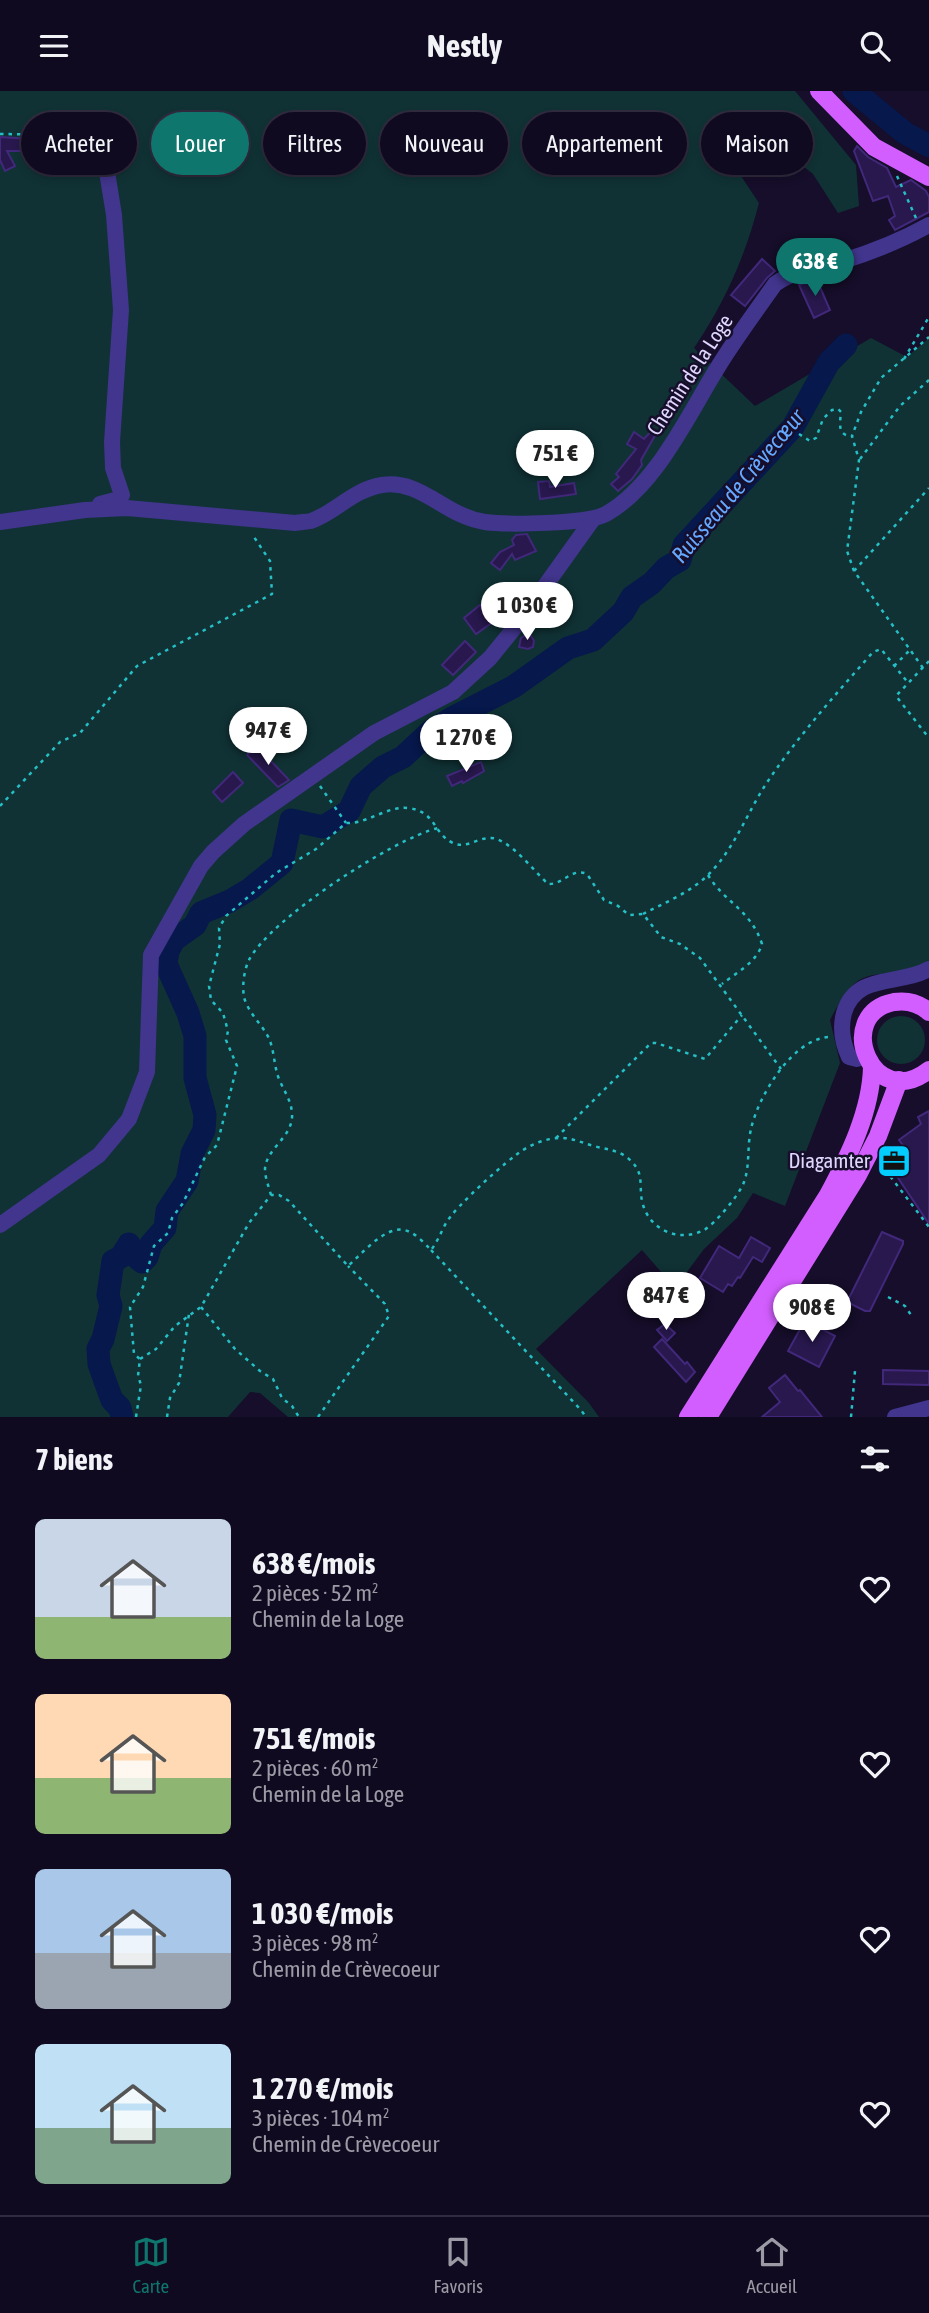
<!DOCTYPE html>
<html lang="fr">
<head>
<meta charset="utf-8">
<style>
  :root { --surface:#100a20; --page:#191329; --text:#f1f3f6; --muted:#9c9aa5; --line:#302b3e; --accent:#0f766e }
  body { margin:0; font-family:"Asap Condensed",sans-serif; background:var(--page); color:var(--text); height:100vh; display:flex; flex-direction:column; font-size:26px; white-space:nowrap }
  * { box-sizing:border-box; margin:0 }
  p { font-size:23px; color:var(--muted) }
  .icon { flex:none; width:38px; height:38px; fill:none; stroke:currentColor; stroke-width:2; stroke-linecap:round; stroke-linejoin:round }
  .map { position:relative; height:1326px; overflow:hidden }
  .side { display:flex; flex-direction:column; background:var(--surface); flex:1 }
  .side>* { flex:none }
  .guide { position:absolute; left:21px; top:21px; width:887px; height:63px; display:flex; gap:14px }
  .price { position:absolute; translate:-50% -60px; padding:0 16px; border-radius:24px; background:#fff; color:#222; font-size:23px; line-height:46px; filter:drop-shadow(0 2px 4px #0008) }
  .price::after { content:''; position:absolute; left:50%; top:42px; width:21px; height:16px; margin-left:-10px; background:inherit; clip-path:polygon(0 0,100% 0,50% 100%) }
  .price.selected { background:var(--accent); color:#fff }
  ul { padding:0; list-style:none }
  li { display:flex; align-items:center; gap:21px; height:175px; padding:0 35px }
  li span { display:grid; place-items:center; flex:none; width:196px; height:140px; border-radius:10px; color:#555 }
  li>.icon { margin-inline-start:auto }
  span .icon { width:84px; height:84px; fill:#fffc; stroke-width:1 }
  li b { font-size:30px }
  h2 { display:flex; justify-content:space-between; align-items:center; height:84px; padding:0 35px; font-size:30px }
  .tag { padding:0 24px; border-radius:32px; background:var(--surface); box-shadow:0 4px 10px #0003,0 0 0 2px var(--line); font-size:24px; line-height:63px }
  .tag.selected { background:var(--accent); color:#fff }
  header { display:flex; justify-content:space-between; align-items:center; height:91px; padding:0 35px; background:var(--surface); font-size:32px; font-weight:700 }
  .tab-bar { display:flex; justify-content:space-around; align-items:center; height:98px; border-top:2px solid var(--line); background:var(--surface); font-size:19px; color:var(--muted) }
  .tab-bar a { display:grid; justify-items:center; gap:4px }
  .tab-bar .selected { color:var(--accent) }
  .map>svg:first-child { display:block }
  .green { fill:#103235 }
  .lines { fill:none; stroke-linecap:round; stroke-linejoin:round }
  .river { stroke:#06184c; stroke-width:23 }
  .building { fill:#28184d; stroke:#41287b; stroke-width:2 }
  .path { stroke:#25bfc5; stroke-width:2.5; stroke-dasharray:3.5 5; stroke-linecap:butt }
  .minor { stroke:#41358d; stroke-width:16 }
  .major { stroke:#d35eff; stroke-width:18 }
  .labels { text-anchor:middle; stroke-width:5; stroke-linejoin:round; paint-order:stroke }
  .street-label { font-size:21px; fill:#e0d7ff; stroke:#160e2a }
  .poi-label { font-size:21px; fill:#e0d7ff; stroke:#160e2a; text-anchor:end }
  .water-label { font-size:23px; font-style:italic; fill:#65a8ff; stroke:#160e2a }
</style>
</head>
<body>
<header><svg class="icon" aria-label="menu" viewBox="0 0 24 24"><path d="M4 6h16M4 12h16M4 18h16"/></svg>Nestly<svg class="icon" aria-label="search" viewBox="0 0 24 24"><circle cx="10" cy="10" r="6"/><path d="M15 15l6 6"/></svg></header>
<div class="map">
<svg width="929" height="1326" viewBox="0 0 929 1326">
  <rect width="100%" height="100%" fill="#160e2a"/>
  <g class="green">
    <path d="M0,0h795l61,74 3,41 -21,7 -25,-39 -25,-20 -49,19 20,30c-14,54 -34,99 -65,145l61,58 116,-68 36,19 22,-19v623c-18,18 -55,6 -74,22 -11,10 -18,24 -25,37l10,43 -55,143 -32,-13 -16,25 -33,31 -29,39 -33,-38 -106,99 53,54 10,14h-311l-28,-24 -10,-1 -22,25h-228z"/>
    <circle cx="901" cy="949" r="24"/>
  </g>
  <g class="lines">
    <g class="river">
      <polyline points="854,0 905,42 929,55"/>
      <polyline points="122,1326 120,1317 112,1309 105,1290 99,1273 98,1258 103,1248 111,1215 108,1204 113,1170 121,1166 129,1153 135,1165 142,1171 147,1166 151,1153 165,1137 167,1120 187,1090 192,1063 204,1039 205,1024 195,987 195,945 188,922 166,873 168,860 174,849 195,834 201,822 230,810 250,798 282,772 291,729 323,736 349,720 361,695 383,676 403,666 431,640 452,627 513,596 568,557 593,549 623,521 632,506 652,492 666,477 680,469 684,454 793,336 829,271 846,254"/>
    </g>
  </g>
  <g class="building">
    <polygon points="0,46 32,48 32,60 7,60 15,75 5,80 0,69"/>
    <polygon points="857,55 868,66 887,77 896,96 911,89 926,100 929,106 929,121 895,139 889,129 895,125 888,105 873,110 854,60"/>
    <polygon points="38,65 55,66 54,77 38,76"/>
    <polygon points="762,168 775,180 767,187 745,215 731,204"/>
    <polygon points="816,187 830,219 814,227 799,194"/>
    <polygon points="653,338 657,341 641,369 642,374 632,388 618,400 611,393 619,386 616,383 636,358 627,353 634,341 644,348"/>
    <polygon points="549,390 550,396 574,392 576,403 540,408 538,391"/>
    <polygon points="527,443 536,460 515,469 512,463 500,479 491,472 500,461 514,454 512,449 516,444"/>
    <polygon points="480,514 493,531 476,543 464,527"/>
    <polygon points="526,544 531,545 534,550 533,556 528,558 519,556 521,547"/>
    <polygon points="465,550 476,561 453,584 442,574"/>
    <polygon points="256,655 269,668 289,689 278,696 247,664"/>
    <polygon points="481,671 484,680 463,692 462,690 452,695 447,685"/>
    <polygon points="233,681 243,692 222,711 213,701"/>
    <polygon points="929,1020 929,1133 886,1069 905,1057 899,1049 921,1033 918,1026"/>
    <polygon points="882,1141 903,1150 903,1153 870,1220 865,1220 847,1211"/>
    <polygon points="751,1146 770,1157 762,1171 753,1166 740,1187 738,1186 732,1195 728,1193 723,1201 700,1187 719,1155 739,1167"/>
    <polygon points="805,1229 835,1245 819,1276 788,1260"/>
    <polygon points="665,1233 675,1242 667,1250 657,1239"/>
    <polygon points="662,1248 685,1273 687,1271 695,1281 686,1291 654,1256"/>
    <polygon points="883,1279 929,1280 929,1294 883,1293"/>
    <polygon points="785,1284 798,1300 800,1299 822,1326 762,1326 780,1311 769,1297"/>
  </g>
  <g class="lines">
    <g class="path">
      <polyline points="0,43 70,44"/>
      <polyline points="897,85 916,127"/>
      <polyline points="904,268 929,226"/>
      <path d="M799,343l11,7 6,-3 7,-19 9,-9 6,-1 3,3c-1,11 -4,24 11,24"/>
      <polyline points="860,368 900,315 929,289"/>
      <polyline points="854,480 929,397"/>
      <polyline points="929,570 896,605 929,647"/>
      <polyline points="894,575 909,560"/>
      <polyline points="923,577 854,480 847,460 859,369 852,345 861,321 881,287 929,246"/>
      <polyline points="320,695 346,732"/>
      <polyline points="0,715 60,651 80,642 137,575 272,503 270,470 252,443"/>
      <path d="M708,784c16,27 43,35 54,69 -5,18 -26,29 -40,40"/>
      <path d="M643,823c21,-11 46,-21 64,-38 28,-27 40,-64 61,-95 31,-46 68,-87 105,-129l8,-3 28,35"/>
      <polyline points="556,1047 651,952 656,952 705,968 742,924"/>
      <polyline points="880,1072 929,1136"/>
      <path d="M271,1104c-2,-8 -6,-17 -6,-26 1,-21 29,-32 27,-56 -1,-13 -8,-22 -13,-34 -6,-15 -4,-32 -13,-46 -7,-11 -19,-23 -22,-36 -2,-11 0,-27 5,-37 21,-41 144,-121 189,-132"/>
      <polyline points="431,1159 581,1319 586,1326"/>
      <polyline points="888,1206 905,1215 913,1227"/>
      <polyline points="201,1216 235,1258 260,1280 273,1288 282,1307 292,1315 299,1326"/>
      <path d="M140,1268l16,-10 19,-23 26,-19 48,-84 22,-28h8l10,6 59,65c13,-11 36,-40 56,-36 11,2 20,13 27,20 7,-9 10,-18 15,-27 9,-16 61,-63 77,-73 11,-7 23,-11 35,-12 13,-1 24,5 36,8 14,4 27,4 38,16 12,12 7,24 10,39 6,29 37,42 62,29 11,-6 36,-36 40,-48 6,-16 3,-36 7,-53 7,-32 41,-90 78,-92"/>
      <path d="M136,1326l5,-32 -3,-9 2,-17 -6,-5 -4,-47 13,-20 11,-41 14,-13 4,-15 11,-15 22,-46 12,-12 20,-79 -11,-26 2,-9 -5,-18 -12,-13 -2,-14 11,-42 -1,-16 7,-12 50,-43 40,-24 30,-26c22,1 40,-17 62,-15 28,3 25,26 45,35 13,6 24,-5 37,-5 18,-1 44,33 58,46 15,1 24,-17 39,-10l17,26 14,6 11,9 14,-1 18,23 19,7 20,14 81,111"/>
      <polyline points="167,1326 170,1307 179,1292 189,1223"/>
      <polyline points="318,1326 389,1225 385,1213 348,1175"/>
      <polyline points="851,1326 855,1280"/>
    </g>
    <g class="minor">
      <polyline points="85,44 101,44 114,124 121,219 112,351 113,377 122,404 119,408 100,413"/>
      <path d="M0,431l85,-12 42,-2 168,15c5,-1 11,-1 16,-2 24,-8 41,-31 71,-36 40,-6 62,31 103,37 22,3 103,2 121,-8 50,-28 82,-99 112,-147 17,-28 38,-56 57,-83 21,-15 44,-16 68,-23 29,-9 59,-21 86,-36"/>
      <path d="M866,965l-9,3 -8,-2c-7,-15 -9,-29 -5,-44 12,-41 56,-27 85,-44"/>
      <polyline points="0,1134 99,1064 129,1028 147,981 151,864 201,775 213,761 244,733 374,642 453,601 490,567 520,530 593,428"/>
      <polyline points="895,1326 929,1317"/>
    </g>
    <g class="major">
      <polyline points="819,0 874,56 929,86"/>
      <path d="M929,921c-10,-9 -22,-12 -35,-10 -62,12 -21,112 35,68"/>
      <path d="M688,1326l140,-222c21,-39 43,-84 44,-128"/>
      <polyline points="708,1326 858,1084 878,1045 899,989"/>
    </g>
  </g>
  <defs>
    <g id="office-square" transform="scale(1.75)"><rect x="-9" y="-9" width="18" height="18" rx="4" fill="#03cdff" stroke="#160e2a"/><path d="M-6-3h4V-5.5h4V-3h4V5H-6ZM-1-4.5V-3h2v-1.5ZM-6 0V1H6V0Z" fill="#111"/></g>
  </defs>
  <g fill-rule="evenodd">
    <use href="#office-square" x="894" y="1070"/>
  </g>
  <g class="labels">
    <g class="street-label">
      <text transform="translate(690 284) rotate(-57)" y="7">Chemin de la Loge</text>
    </g>
    <g class="poi-label">
      <text x="870" y="1077">Diagamter</text>
    </g>
    <g class="water-label">
      <text transform="translate(738 395) rotate(-50)" y="8">Ruisseau de Crèvecœur</text>
    </g>
  </g>
</svg>
<b class="price selected" style="left:815px;top:207px">638 €</b>
<b class="price" style="left:555px;top:399px">751 €</b>
<b class="price" style="left:527px;top:551px">1 030 €</b>
<b class="price" style="left:268px;top:676px">947 €</b>
<b class="price" style="left:466px;top:683px">1 270 €</b>
<b class="price" style="left:666px;top:1241px">847 €</b>
<b class="price" style="left:812px;top:1253px">908 €</b>
<div class="guide">
<a class="tag">Acheter</a>
<a class="tag selected">Louer</a>
<a class="tag">Filtres</a>
<a class="tag">Nouveau</a>
<a class="tag">Appartement</a>
<a class="tag">Maison</a>
</div>
</div>
<section class="side">
<h2>7 biens<svg class="icon" aria-label="filters" viewBox="0 0 24 24"><path d="M4 7h16M4 17h16"/><circle cx="9" cy="7" r="2"/><circle cx="15" cy="17" r="2"/></svg></h2>
<ul>
<li><span style="background:linear-gradient(#c9d6e8 70%,#8fb573 0)"><svg class="icon" aria-label="home" viewBox="0 0 24 24"><path d="M3 11l9-7 9 7M6 9v11h12V9"/></svg></span><div><b>638 €/mois</b><p>2 pièces · 52 m²</p><p>Chemin de la Loge</p></div><svg class="icon" aria-label="heart" viewBox="0 0 24 24"><path d="M12 20l-8-8c-3-5 5-10 8-4 3-6 11-1 8 4z"/></svg></li>
<li><span style="background:linear-gradient(#ffd9b3 60%,#8fb573 0)"><svg class="icon" aria-label="home" viewBox="0 0 24 24"><path d="M3 11l9-7 9 7M6 9v11h12V9"/></svg></span><div><b>751 €/mois</b><p>2 pièces · 60 m²</p><p>Chemin de la Loge</p></div><svg class="icon" aria-label="heart" viewBox="0 0 24 24"><path d="M12 20l-8-8c-3-5 5-10 8-4 3-6 11-1 8 4z"/></svg></li>
<li><span style="background:linear-gradient(#a9c7e8 60%,#9aa5b1 0)"><svg class="icon" aria-label="home" viewBox="0 0 24 24"><path d="M3 11l9-7 9 7M6 9v11h12V9"/></svg></span><div><b>1 030 €/mois</b><p>3 pièces · 98 m²</p><p>Chemin de Crèvecoeur</p></div><svg class="icon" aria-label="heart" viewBox="0 0 24 24"><path d="M12 20l-8-8c-3-5 5-10 8-4 3-6 11-1 8 4z"/></svg></li>
<li><span style="background:linear-gradient(#bfe0f5 60%,#7fa58c 0)"><svg class="icon" aria-label="home" viewBox="0 0 24 24"><path d="M3 11l9-7 9 7M6 9v11h12V9"/></svg></span><div><b>1 270 €/mois</b><p>3 pièces · 104 m²</p><p>Chemin de Crèvecoeur</p></div><svg class="icon" aria-label="heart" viewBox="0 0 24 24"><path d="M12 20l-8-8c-3-5 5-10 8-4 3-6 11-1 8 4z"/></svg></li>
</ul>
</section>
<nav class="tab-bar">
<a class="selected"><svg class="icon" aria-label="map" viewBox="0 0 24 24"><path d="M3 6l6-2 6 2 6-2v14l-6 2-6-2-6 2zM9 4v14M15 6v14"/></svg>Carte</a>
<a><svg class="icon" aria-label="saved" viewBox="0 0 24 24"><path d="M7 4h10v16l-5-4-5 4z"/></svg>Favoris</a>
<a><svg class="icon" aria-label="home" viewBox="0 0 24 24"><path d="M3 11l9-7 9 7M6 9v11h12V9"/></svg>Accueil</a>
</nav>
</body>
</html>
